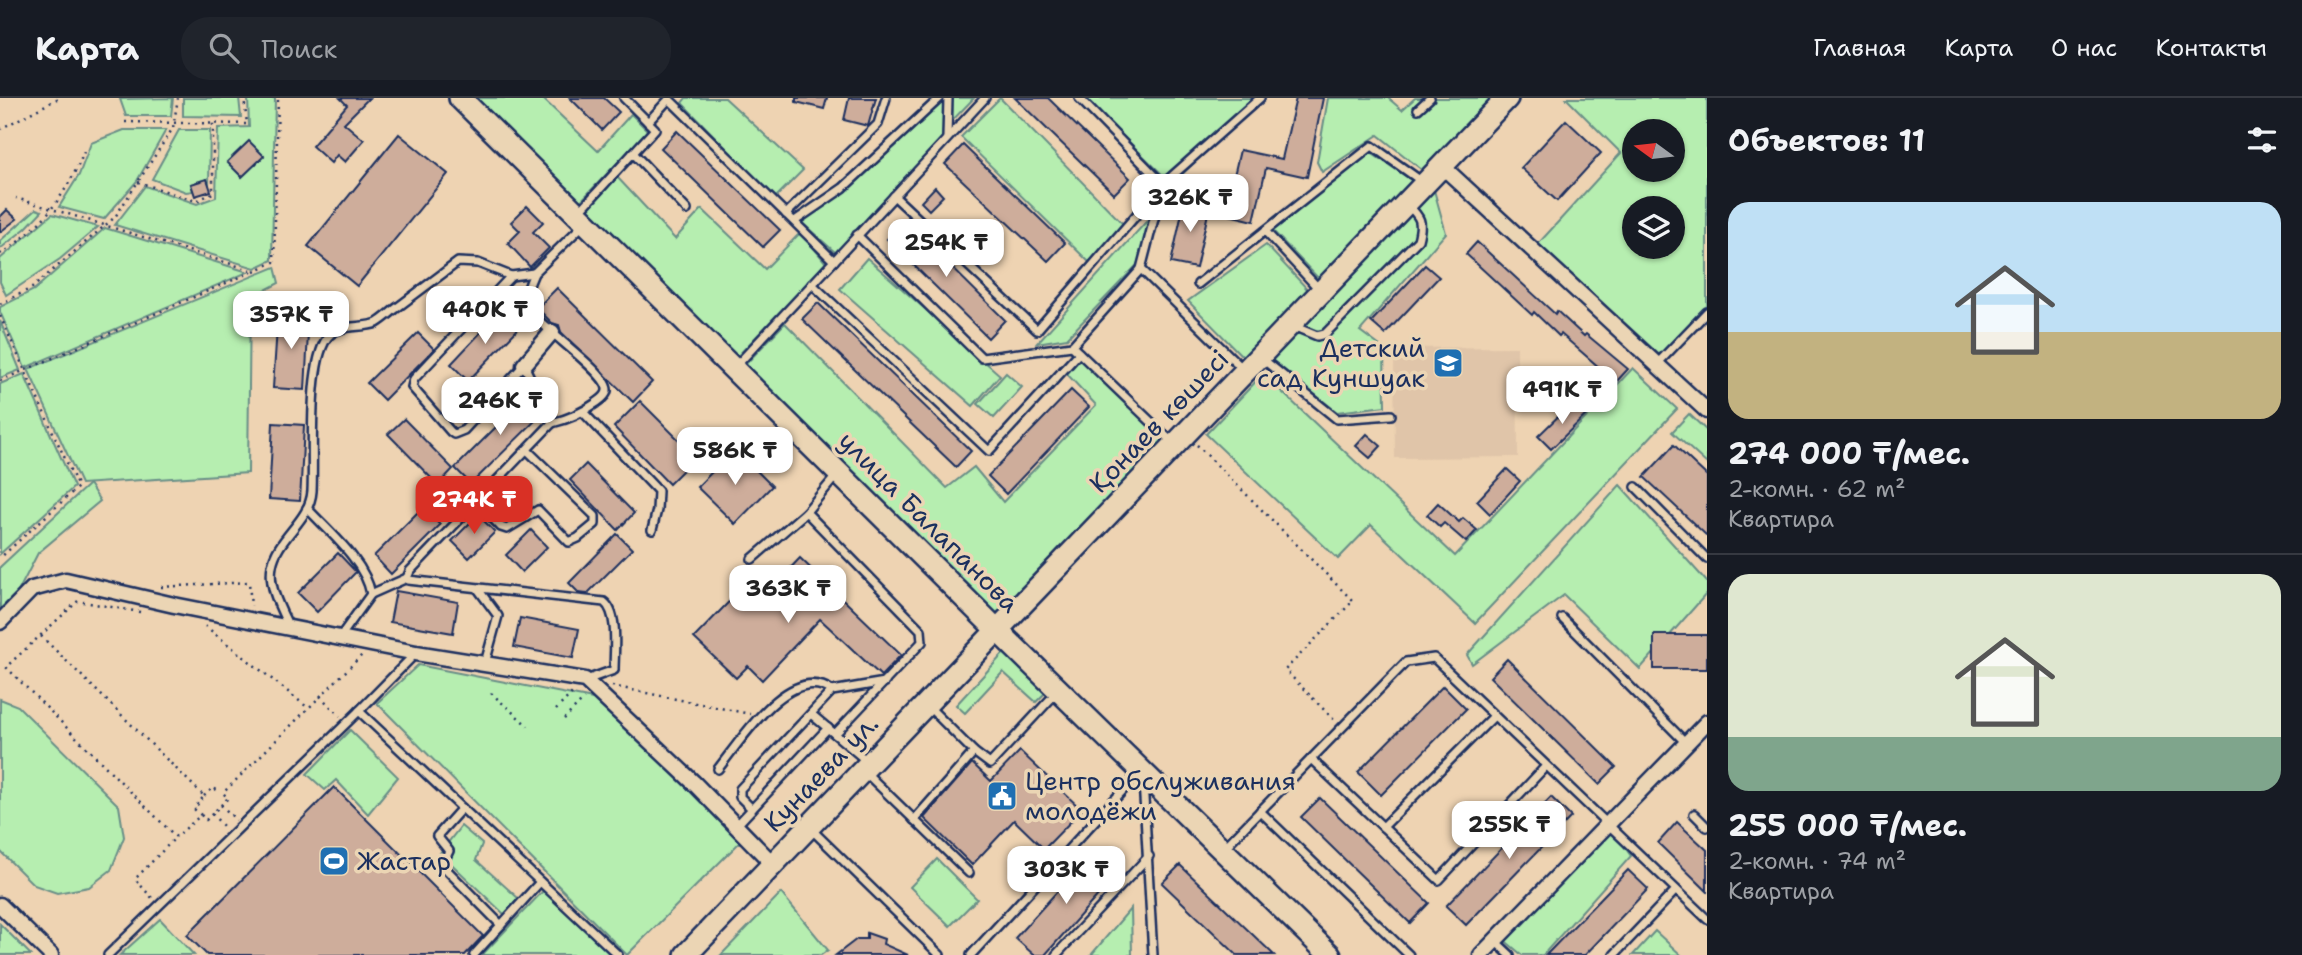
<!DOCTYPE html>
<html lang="ru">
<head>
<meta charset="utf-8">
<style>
  :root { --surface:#171b24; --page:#20242c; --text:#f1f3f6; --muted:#9ea1a6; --line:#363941; --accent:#d93025 }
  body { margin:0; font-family:"Shantell Sans",sans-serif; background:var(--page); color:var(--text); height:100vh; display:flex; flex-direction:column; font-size:26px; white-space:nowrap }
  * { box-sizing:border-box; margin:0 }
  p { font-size:23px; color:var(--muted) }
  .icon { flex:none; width:38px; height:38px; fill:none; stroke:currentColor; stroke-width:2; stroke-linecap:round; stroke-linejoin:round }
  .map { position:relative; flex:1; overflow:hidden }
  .drawer { display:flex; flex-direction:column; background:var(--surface); width:595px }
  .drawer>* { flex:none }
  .needle { width:46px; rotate:285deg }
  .buttons { position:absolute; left:1622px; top:21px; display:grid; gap:14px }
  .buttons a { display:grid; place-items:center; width:63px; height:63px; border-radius:50%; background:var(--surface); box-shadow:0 2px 5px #0004; font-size:35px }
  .price { position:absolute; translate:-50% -60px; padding:0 16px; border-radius:14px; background:#fff; color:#222; font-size:23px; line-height:46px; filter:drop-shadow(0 2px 4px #0008) }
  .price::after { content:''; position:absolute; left:50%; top:42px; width:21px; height:16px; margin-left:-10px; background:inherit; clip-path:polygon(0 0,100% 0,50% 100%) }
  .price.current { background:var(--accent); color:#fff }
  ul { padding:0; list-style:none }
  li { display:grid; align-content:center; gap:14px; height:371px; padding:0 21px }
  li+li { border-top:2px solid var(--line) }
  li span { display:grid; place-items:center; height:217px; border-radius:21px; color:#555 }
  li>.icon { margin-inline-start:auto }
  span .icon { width:126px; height:126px; fill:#fffc; stroke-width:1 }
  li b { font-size:30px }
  h2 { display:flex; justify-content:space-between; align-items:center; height:84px; padding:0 21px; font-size:30px }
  header { display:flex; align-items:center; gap:42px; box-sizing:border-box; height:98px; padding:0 35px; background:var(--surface); border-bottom:2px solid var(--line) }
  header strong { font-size:33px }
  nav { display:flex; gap:38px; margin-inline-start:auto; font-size:24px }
  .search { width:490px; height:63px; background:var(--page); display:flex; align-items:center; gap:18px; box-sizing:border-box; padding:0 24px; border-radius:28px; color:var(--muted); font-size:26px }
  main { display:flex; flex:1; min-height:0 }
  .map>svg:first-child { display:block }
  .built { fill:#e0c5a9 }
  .green { fill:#b6eeb0; stroke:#688e87; stroke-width:2; fill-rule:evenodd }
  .building { fill:#cead9b; stroke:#1b2f5e; stroke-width:2 }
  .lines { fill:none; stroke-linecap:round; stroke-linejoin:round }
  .lane-casing { stroke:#1b2f5e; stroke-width:12 }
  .street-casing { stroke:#1b2f5e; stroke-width:19 }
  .secondary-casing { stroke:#1b2f5e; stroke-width:26 }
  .path { stroke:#1b2f5e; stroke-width:2.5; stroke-dasharray:2 5; stroke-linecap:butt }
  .lane { stroke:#ebd5b4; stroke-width:7 }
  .street { stroke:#ebd5b4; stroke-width:14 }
  .secondary { stroke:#ebd5b4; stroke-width:21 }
  .labels { text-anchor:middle; stroke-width:7; stroke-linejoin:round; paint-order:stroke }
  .poi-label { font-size:26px; fill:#1b2f5e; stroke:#ebd5b4; text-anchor:start }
  .street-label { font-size:26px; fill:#1b2f5e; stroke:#ebd5b4 }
</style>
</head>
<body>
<header>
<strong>Карта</strong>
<div class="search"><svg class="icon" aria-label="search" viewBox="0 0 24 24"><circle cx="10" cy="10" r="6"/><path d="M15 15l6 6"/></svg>Поиск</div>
<nav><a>Главная</a><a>Карта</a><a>О нас</a><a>Контакты</a></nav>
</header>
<main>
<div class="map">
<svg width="1707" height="857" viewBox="0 0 1707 857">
  <rect width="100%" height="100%" fill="#eed3b2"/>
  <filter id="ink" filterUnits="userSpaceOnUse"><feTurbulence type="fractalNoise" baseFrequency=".0143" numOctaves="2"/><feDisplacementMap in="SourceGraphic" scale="14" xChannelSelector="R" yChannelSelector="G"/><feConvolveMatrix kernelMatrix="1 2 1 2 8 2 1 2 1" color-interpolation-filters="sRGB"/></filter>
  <g filter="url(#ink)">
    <polygon class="built" points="1517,249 1518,359 1395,360 1394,250"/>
    <g class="green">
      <polygon points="173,0 171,18 126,18 120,1"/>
      <polygon points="183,0 239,0 241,19 183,18"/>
      <polygon points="248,0 275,0 272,162 255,170 115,127 145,88 197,106 216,99 218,30 249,29"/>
      <polygon points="466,0 542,0 598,53 631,16 648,33 575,109"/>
      <polygon points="686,0 725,0 803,72 775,100 682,5"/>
      <polygon points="949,0 974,0 947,28"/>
      <polygon points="1000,0 1125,128 1089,164 961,39"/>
      <polygon points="1084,0 1256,0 1259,2 1172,86"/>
      <polygon points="1328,0 1388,0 1402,12 1415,0 1496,0 1427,76 1378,37 1322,74 1317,64"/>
      <path d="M1566,0h141v211l-43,50 -126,-115 83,-91zM1634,33h39v39h-39zM1634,110h39v39h-39z"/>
      <polygon points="944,1 944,38 836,155 799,122 841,96"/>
      <polygon points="124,32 166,32 137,83 104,121 59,109 79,77 91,45"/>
      <polygon points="179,32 210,32 209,87 206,81 191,86 193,93 186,94 152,81"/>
      <polygon points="1371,55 1413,83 1320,182 1273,133"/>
      <polygon points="617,79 675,141 702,111 765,171 801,134 826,165 731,265 582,114"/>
      <polygon points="1432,85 1446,135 1360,233 1384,251 1385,308 1337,314 1267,258"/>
      <polygon points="36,111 42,113 26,130 0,151 0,143"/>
      <polygon points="1154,115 1137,167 1067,240 1037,245"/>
      <polygon points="52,116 98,129 60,161 6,197 0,184 0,161"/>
      <polygon points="105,130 248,174 25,270 0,214 0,209 34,192"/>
      <polygon points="1266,147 1311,195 1245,261 1188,203"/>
      <polygon points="867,160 1000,277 973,308 840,191"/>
      <polygon points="275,169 279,185 250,200 248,375 81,386 28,271"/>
      <polygon points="0,223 20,272 0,280"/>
      <polygon points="785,225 947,390 974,369 1003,404 1096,307 1067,276 1080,261 1170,346 995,526 741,271"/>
      <polygon points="1633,270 1677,311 1475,525 1371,427 1338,461 1206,336 1263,276 1455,458"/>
      <polygon points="1006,275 1022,289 994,320 978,306"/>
      <polygon points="24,276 74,389 0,456 0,286"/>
      <polygon points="1689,316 1707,333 1707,366 1672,334"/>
      <polygon points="89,386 100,403 38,455 18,494 0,511 0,469"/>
      <polygon points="1620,387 1707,484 1707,495 1640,571 1564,497 1472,566 1467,557"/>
      <polygon points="1004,555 1047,593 1036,604 1003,574 965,615 956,607"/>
      <polygon points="418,567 598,602 742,742 627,857 377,605"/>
      <polygon points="0,601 18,608 119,708 124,739 111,772 89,789 57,795 34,787 0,753"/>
      <polygon points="350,632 398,679 368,716 336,682 325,692 307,676"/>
      <polygon points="461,728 482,746 476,762 518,800 505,817 440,755"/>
      <polygon points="1611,730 1631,758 1543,857 1522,857 1503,841"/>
      <polygon points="937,761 977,801 950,828 910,789"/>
      <polygon points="544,792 611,857 482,857"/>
      <polygon points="781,795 828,852 821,857 721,857"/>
      <polygon points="1131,810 1132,857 1091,857"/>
      <polygon points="160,821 194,857 120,857"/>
      <polygon points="0,826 31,857 0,857"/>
      <polygon points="1655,833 1681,857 1633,857"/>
    </g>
    <g class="building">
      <polygon points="340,0 369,0 344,25 364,42 345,64 337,57 331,65 312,48 347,7"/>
      <polygon points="570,0 604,0 619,14 602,32"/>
      <polygon points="796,0 827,0 824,11 796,4"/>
      <polygon points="849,0 876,0 868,28 844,22"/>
      <polygon points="1015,0 1048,0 1130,80 1114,96"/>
      <polygon points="1296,0 1323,0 1307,79 1266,70 1254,123 1225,116 1240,52 1282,61"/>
      <polygon points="1566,22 1601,55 1557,103 1521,70"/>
      <polygon points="677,33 780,132 763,149 661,50"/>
      <polygon points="399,36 448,76 357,188 308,148"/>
      <polygon points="249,43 264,58 242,79 227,64"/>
      <polygon points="963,47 1065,145 1048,163 945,66"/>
      <polygon points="207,81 211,93 195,98 191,86"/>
      <polygon points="935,89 943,98 929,112 921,104"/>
      <polygon points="1185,101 1210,106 1196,170 1171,165"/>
      <polygon points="527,108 543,124 533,134 549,150 530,169 508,145 520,133 511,124"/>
      <polygon points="7,112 17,121 0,134 0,119"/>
      <polygon points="905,123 1005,222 988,240 887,141"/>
      <polygon points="1477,144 1555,216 1557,213 1584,238 1586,236 1628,271 1616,284 1561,236 1559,238 1534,214 1532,217 1466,156"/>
      <polygon points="1425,167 1439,179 1385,236 1371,224"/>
      <polygon points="557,190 652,284 633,304 561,234 559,227 552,225 537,210"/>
      <polygon points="818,205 971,353 956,369 802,221"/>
      <polygon points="501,213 519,230 468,283 451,266"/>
      <polygon points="278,214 309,216 305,292 273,290"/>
      <polygon points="418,235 434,251 384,302 367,285"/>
      <polygon points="520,292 541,317 471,386 455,370 507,318 500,311"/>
      <polygon points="1071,292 1089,309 1006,396 988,378"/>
      <polygon points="640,303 696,359 669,386 614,329"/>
      <polygon points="1573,304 1586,317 1551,351 1538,338"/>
      <polygon points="404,321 453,371 438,387 388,336"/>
      <polygon points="273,325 304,327 300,403 269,401"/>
      <polygon points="1367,336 1381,348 1370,360 1356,348"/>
      <polygon points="1674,347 1707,378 1707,438 1644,379"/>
      <polygon points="735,351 772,388 735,426 697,389"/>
      <polygon points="586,366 634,415 618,432 570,382"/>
      <polygon points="1507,371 1520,383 1490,416 1477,403"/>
      <polygon points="1438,405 1459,424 1463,420 1477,432 1466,444 1444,425 1440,429 1427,417"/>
      <polygon points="423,409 440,427 391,476 374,458"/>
      <polygon points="478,417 495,434 469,460 452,443"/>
      <polygon points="531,432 547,449 522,474 506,457"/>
      <polygon points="617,436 632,451 587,496 579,495 569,485"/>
      <polygon points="338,455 356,474 317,514 298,495"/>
      <polygon points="800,460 901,557 881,578 820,521 762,582 748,568 736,580 694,540 748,484 763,499"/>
      <polygon points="396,493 458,504 453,535 390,524"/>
      <polygon points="520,520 579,531 573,560 514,549"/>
      <rect x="1654" y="537" width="53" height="34"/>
      <polygon points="1507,561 1616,669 1599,686 1490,579"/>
      <polygon points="1443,588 1466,611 1381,697 1358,674"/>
      <polygon points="1020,653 1082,712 1044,751 1014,722 972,767 924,720 972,665 991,683"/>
      <polygon points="334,689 483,838 465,857 207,857 187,837"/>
      <polygon points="1551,699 1571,719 1466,827 1446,808"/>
      <polygon points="1320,700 1429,805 1410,825 1301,719"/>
      <polygon points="1677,724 1707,752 1707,793 1658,745"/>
      <polygon points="1092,755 1116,777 1045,857 1034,857 1015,840"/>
      <polygon points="1180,767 1274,857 1237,857 1162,785"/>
      <polygon points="1628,772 1648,791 1585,857 1546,857"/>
      <polygon points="867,835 884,841 883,846 908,857 836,857 857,841 867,841"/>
    </g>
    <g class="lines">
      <g class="lane-casing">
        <g id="lane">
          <polyline points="1079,0 1163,86 1141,171 1244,272"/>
          <polyline points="1418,11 1430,0"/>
          <polyline points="648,24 669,1 834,163 736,268"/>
          <polyline points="947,40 948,0"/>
          <polyline points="633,55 687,112"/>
          <polyline points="894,98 1037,232 1163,86 1260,0"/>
          <polyline points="579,114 655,31 624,0"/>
          <polyline points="786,116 878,26 886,0"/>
          <polyline points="795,123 843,90 940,0"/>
          <polyline points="1265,133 1319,191"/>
          <polyline points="857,137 982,260 1072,248"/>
          <polyline points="834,163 985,0"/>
          <polyline points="1141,171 1072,248 1172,344"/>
          <path d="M534,175c-5,12 -11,23 -5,36 11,19 81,65 78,82 -1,6 -7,9 -11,12 -14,10 -27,16 -44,20"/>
          <polyline points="511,178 534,175 584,126"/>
          <polyline points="812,186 989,353 1079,255"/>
          <polyline points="1198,186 1372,48 1424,85"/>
          <path d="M1293,228l24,10 8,-2 93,-94c5,-19 3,-22 -11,-36"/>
          <polyline points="1260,259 1337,321 1391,317"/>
          <polyline points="1657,266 1707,214"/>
          <polyline points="583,314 658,393 657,412 652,432"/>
          <polyline points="1636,389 1707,461"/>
          <polyline points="478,405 501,429 507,431 538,412 569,444 578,440 595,426 595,418 527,352"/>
          <path d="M307,410c22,24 58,53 64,86l-31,43"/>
          <polyline points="806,414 921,532 922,544 835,636"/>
          <polyline points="752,461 806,414 836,378"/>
          <polyline points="478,491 498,518 485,565"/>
          <polyline points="371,496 407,480"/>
          <polyline points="1562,520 1686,645"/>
          <path d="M289,529c-9,-19 -21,-41 -17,-61 5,-29 38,-45 40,-75 2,-36 -5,-125 15,-153 11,-15 35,-9 50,-15 7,-4 14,-11 21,-16 20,-15 40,-30 60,-45l20,1 33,13 -97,103 -2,8 39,45 3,2 10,-4 60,-65 28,58 -142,148 -3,7 1,2 196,22c15,11 10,50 10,68l-28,10"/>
          <polyline points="929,609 974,654 990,666 1056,595"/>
          <polyline points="359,613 415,556"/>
          <polyline points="811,616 868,664"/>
          <polyline points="1311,661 1439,782 1546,668"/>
          <path d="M718,671c22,-27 72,-108 114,-78"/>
          <polyline points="865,674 969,775"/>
          <polyline points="1143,682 1153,857"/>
          <polyline points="462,710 437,738 449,753 442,767 501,827"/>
          <polyline points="752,711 740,699 740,691 832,593 885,584"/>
          <polyline points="1260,713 1409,857"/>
          <polyline points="1694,716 1707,729"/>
          <polyline points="914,722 974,654"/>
          <polyline points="736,728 828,630"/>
          <polyline points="1383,729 1494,618"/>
          <polyline points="810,730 940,857"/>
          <polyline points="1224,750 1406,564 1434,560 1707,821"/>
          <polyline points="1495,843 1510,857"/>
          <polyline points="108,857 359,613 618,857"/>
          <polyline points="474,857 540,784"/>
          <polyline points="971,857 1139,675"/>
          <polyline points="1056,857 1149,758"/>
          <polyline points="1614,857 1676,792"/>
        </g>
      </g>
      <g class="street-casing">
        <g id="street">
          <polyline points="1442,68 1707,313"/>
          <polyline points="524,267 552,234"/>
          <polyline points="0,524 32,491 66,482 174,507 416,555 585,582 693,684 773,766"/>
          <polyline points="0,807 51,857"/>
          <polyline points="1481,857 1707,624"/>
        </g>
      </g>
      <g class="secondary-casing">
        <g id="secondary">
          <polyline points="460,0 997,532 1330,857"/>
          <polyline points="686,857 1507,0"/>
        </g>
      </g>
      <g class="path">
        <polyline points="125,24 247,26 244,0"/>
        <polyline points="0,31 59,0"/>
        <polyline points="138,84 196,103 213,95 213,25"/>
        <path d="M0,156c40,-24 67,-60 84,-102"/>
        <polyline points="254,173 274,164 278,0"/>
        <polyline points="0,206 32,190 115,119 173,30 178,0"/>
        <polyline points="0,218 78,389 0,460"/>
        <polyline points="0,283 254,173 16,100"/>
        <polyline points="1197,347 1353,503 1285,572 1334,622"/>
        <polyline points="161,489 249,484 251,508"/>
        <polyline points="140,514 78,503 6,569 176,739 135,781 153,801"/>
        <polyline points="205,528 307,609"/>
        <polyline points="41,538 204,698 194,711 201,717 176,739"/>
        <polyline points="612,588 750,616"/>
        <polyline points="491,595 528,628"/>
        <polyline points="320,598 340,618"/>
        <polyline points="556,612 575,592"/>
        <polyline points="564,621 584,601"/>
        <polyline points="204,698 213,690 221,694"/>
        <polyline points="221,707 236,722"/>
        <polyline points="212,716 224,729"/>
        <polyline points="201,717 206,722 228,700 223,695 362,557"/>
      </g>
      <use href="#lane" class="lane"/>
      <use href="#street" class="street"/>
      <use href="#secondary" class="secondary"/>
    </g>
  </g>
  <defs>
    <g id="school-square" transform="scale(1.575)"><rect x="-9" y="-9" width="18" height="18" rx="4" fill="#1f6fb2" stroke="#ebd5b4"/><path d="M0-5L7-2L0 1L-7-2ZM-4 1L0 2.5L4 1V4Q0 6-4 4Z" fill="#fff"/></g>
    <g id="civic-square" transform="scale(1.575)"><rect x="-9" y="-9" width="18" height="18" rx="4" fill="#1f6fb2" stroke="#ebd5b4"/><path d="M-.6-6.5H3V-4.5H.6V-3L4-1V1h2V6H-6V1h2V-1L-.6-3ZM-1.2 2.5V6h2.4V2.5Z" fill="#fff"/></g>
    <g id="stadium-square" transform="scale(1.575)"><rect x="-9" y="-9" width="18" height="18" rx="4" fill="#1f6fb2" stroke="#ebd5b4"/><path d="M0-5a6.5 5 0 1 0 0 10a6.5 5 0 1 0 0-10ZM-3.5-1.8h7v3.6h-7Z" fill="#fff"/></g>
  </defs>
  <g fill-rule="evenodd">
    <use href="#school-square" x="1448" y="265"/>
    <use href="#civic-square" x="1002" y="698"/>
    <use href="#stadium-square" x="334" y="763"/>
  </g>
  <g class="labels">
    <g class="poi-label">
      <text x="1425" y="259" text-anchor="end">Детский<tspan x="1425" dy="30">сад Куншуак</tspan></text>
      <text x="1025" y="692">Центр обслуживания<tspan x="1025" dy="30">молодёжи</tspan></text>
      <text x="357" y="772">Жастар</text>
    </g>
    <g class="street-label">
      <text transform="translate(1159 323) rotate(-46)" y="9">Қонаев көшесі</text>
      <text transform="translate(929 424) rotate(45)" y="9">улица Балапанова</text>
      <text transform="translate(821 675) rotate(-46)" y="9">Кунаева ул.</text>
    </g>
  </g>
</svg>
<div class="buttons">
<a><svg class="needle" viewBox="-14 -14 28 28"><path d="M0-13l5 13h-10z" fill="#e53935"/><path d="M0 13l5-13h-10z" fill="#9ea1a6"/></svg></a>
<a><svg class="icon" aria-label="layers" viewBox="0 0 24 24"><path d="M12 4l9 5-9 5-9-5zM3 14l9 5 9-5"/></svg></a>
</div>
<b class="price" style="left:1190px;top:136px">326K ₸</b>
<b class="price" style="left:946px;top:181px">254K ₸</b>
<b class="price" style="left:485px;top:248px">440K ₸</b>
<b class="price" style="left:291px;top:253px">357K ₸</b>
<b class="price" style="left:1562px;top:328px">491K ₸</b>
<b class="price" style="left:500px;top:339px">246K ₸</b>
<b class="price" style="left:735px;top:389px">586K ₸</b>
<b class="price current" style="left:474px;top:438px">274K ₸</b>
<b class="price" style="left:788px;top:527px">363K ₸</b>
<b class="price" style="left:1509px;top:763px">255K ₸</b>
<b class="price" style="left:1066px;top:808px">303K ₸</b>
</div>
<section class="drawer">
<h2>Объектов: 11<svg class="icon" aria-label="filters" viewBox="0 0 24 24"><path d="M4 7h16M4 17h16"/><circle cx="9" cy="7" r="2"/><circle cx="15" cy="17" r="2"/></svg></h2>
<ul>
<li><span style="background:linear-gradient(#bfe0f5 60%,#c2b280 0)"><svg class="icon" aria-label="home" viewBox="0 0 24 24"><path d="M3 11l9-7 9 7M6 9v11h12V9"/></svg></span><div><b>274 000 ₸/мес.</b><p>2-комн. · 62 m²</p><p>Квартира</p></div></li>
<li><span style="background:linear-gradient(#dfe7d0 75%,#7fa58c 0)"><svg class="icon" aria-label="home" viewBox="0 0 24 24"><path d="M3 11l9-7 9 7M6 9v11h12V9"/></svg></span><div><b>255 000 ₸/мес.</b><p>2-комн. · 74 m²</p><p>Квартира</p></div></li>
</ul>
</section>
</main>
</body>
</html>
